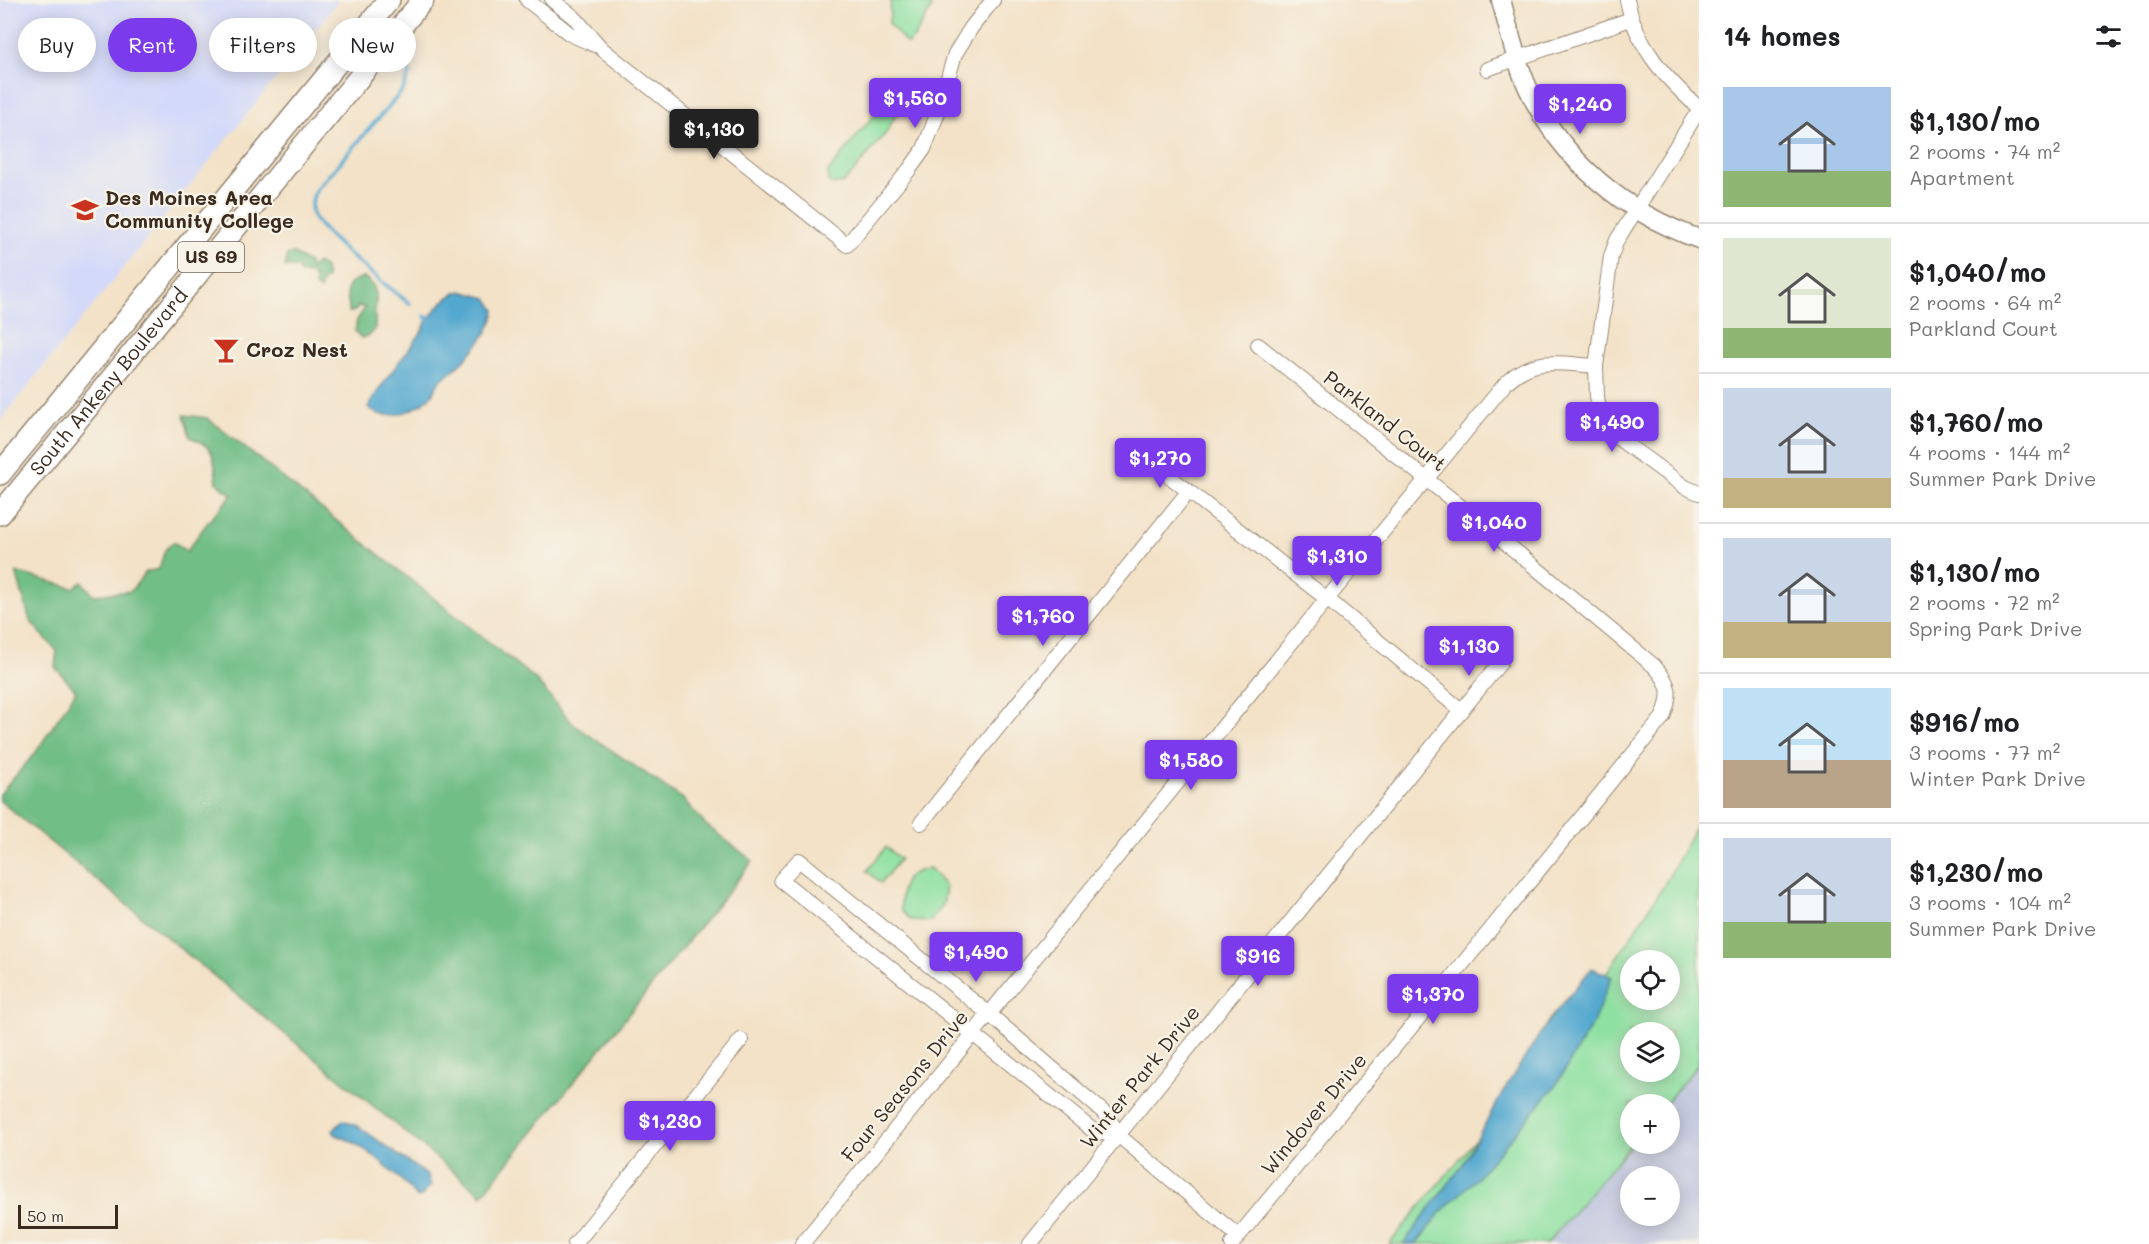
<!DOCTYPE html>
<html lang="en">
<head>
<meta charset="utf-8">
<style>
  :root { --surface:#fff; --page:#f2f2f2; --text:#202124; --muted:#757577; --line:#e0e0e0; --accent:#7c3aed }
  body { margin:0; font-family:Mali,sans-serif; background:var(--page); color:var(--text); height:100vh; display:flex; flex-direction:column; font-size:22px; white-space:nowrap }
  * { box-sizing:border-box; margin:0 }
  p { font-size:20px; color:var(--muted) }
  .icon { flex:none; width:33px; height:33px; fill:none; stroke:currentColor; stroke-width:2; stroke-linecap:round; stroke-linejoin:round }
  .map { position:relative; flex:1; overflow:hidden }
  .panel { display:flex; flex-direction:column; background:var(--surface); width:450px }
  .panel>* { flex:none }
  .guide { position:absolute; left:18px; top:18px; width:570px; height:54px; display:flex; gap:12px }
  .fabs { position:absolute; left:1620px; top:950px; display:grid; gap:12px }
  .fabs a { display:grid; place-items:center; width:60px; height:60px; border-radius:50%; background:var(--surface); box-shadow:0 3px 15px #0003; font-size:30px }
  .scale { position:absolute; left:18px; bottom:15px; width:100px; box-sizing:border-box; padding-left:6px; border:3px solid #3b2a1e; border-top:0; font-size:16px; line-height:21px; white-space:nowrap; color:#3b2a1e; -webkit-text-stroke:4px #f7f3e8; paint-order:stroke }
  .price { position:absolute; translate:-50% -51px; padding:0 14px; border-radius:6px; background:var(--accent); color:#fff; font-size:20px; line-height:39px; filter:drop-shadow(0 2px 3px #0008) }
  .price::after { content:''; position:absolute; left:50%; top:36px; width:18px; height:14px; margin-left:-9px; background:inherit; clip-path:polygon(0 0,100% 0,50% 100%) }
  .price.on { background:#222; color:#fff }
  ul { padding:0; list-style:none }
  li { display:flex; align-items:center; gap:18px; height:150px; padding:0 24px }
  li+li { border-top:2px solid var(--line) }
  li span { display:grid; place-items:center; flex:none; width:168px; height:120px; border-radius:0px; color:#555 }
  li>.icon { margin-inline-start:auto }
  span .icon { width:72px; height:72px; fill:#fffc; stroke-width:1 }
  li b { font-size:26px }
  h2 { display:flex; justify-content:space-between; align-items:center; height:72px; padding:0 24px; font-size:26px }
  .pill { padding:0 21px; border-radius:27px; background:var(--surface); box-shadow:0 3px 15px #0003; font-size:21px; line-height:54px }
  .pill.on { background:var(--accent); color:#fff }
  main { display:flex; flex:1; min-height:0 }
  .map>svg:first-child { display:block }
  .built { fill:#d3d9f9 }
  .industrial { fill:#bcc3de; fill-rule:evenodd }
  .green { fill:#8ee0a1; stroke:#648560; stroke-width:1.5; fill-rule:evenodd }
  .forest { fill:#72be87; stroke:#567452; stroke-width:1.5 }
  .water { fill:#52a8cf; stroke:#466976; stroke-width:1.5 }
  .lines { fill:none; stroke-linecap:round; stroke-linejoin:round }
  .stream { stroke:#52a8cf; stroke-width:4 }
  .street-casing { stroke:#978673; stroke-width:16 }
  .secondary-casing { stroke:#978673; stroke-width:21 }
  .primary-casing { stroke:#978673; stroke-width:24 }
  .street { stroke:#fff; stroke-width:14 }
  .secondary { stroke:#fff; stroke-width:18 }
  .primary { stroke:#fff; stroke-width:21 }
  .labels { text-anchor:middle; stroke-width:4.5; stroke-linejoin:round; paint-order:stroke }
  .shield { fill:#f7f3e8; stroke:#73665b; stroke-width:1.5 }
  .shield-label { font-size:18px; font-weight:bold; fill:#3b2a1e }
  .poi-label { font-size:20px; font-weight:bold; fill:#3b2a1e; stroke:#f7f3e8; text-anchor:start }
  .street-label { font-size:20px; fill:#3b2a1e; stroke:#f7f3e8 }
</style>
</head>
<body>
<main>
<div class="map">
<svg width="1699" height="1244" viewBox="0 0 1699 1244">
  <rect width="100%" height="100%" fill="#f7f3e8"/>
  <filter id="ink" filterUnits="userSpaceOnUse"><feTurbulence type="fractalNoise" baseFrequency=".0167" numOctaves="2"/><feDisplacementMap in="SourceGraphic" scale="12" xChannelSelector="R" yChannelSelector="G"/><feConvolveMatrix kernelMatrix="1 2 1 2 8 2 1 2 1" color-interpolation-filters="sRGB"/></filter>
  <filter id="wash" filterUnits="userSpaceOnUse"><feTurbulence type="fractalNoise" baseFrequency=".008" numOctaves="4" result="noise"/><feDisplacementMap in="SourceGraphic" scale="24" xChannelSelector="R" yChannelSelector="G"/><feGaussianBlur stdDeviation="1.35" result="paint"/><feColorMatrix in="noise" values="0 0 0 0 0 0 0 0 0 0 0 0 0 0 0 0 0 1.4 0 .05"/><feComposite in="paint" operator="in"/></filter>
  <g filter="url(#wash)">
    <rect width="100%" height="100%" fill="#f3e2c8"/>
    <polygon class="built" points="0,0 339,0 0,421"/>
    <path class="industrial" d="M1699,1063v181h-152l85,-101h38v-39h-5zM1630,1176h40v39h-40z"/>
    <g class="green">
      <path d="M891,0c13,0 32,0 41,7l-18,31 -7,6 -18,-20z"/>
      <polygon points="886,106 898,111 886,133 850,176 843,183 833,185 828,181 828,172 874,115"/>
      <path d="M1699,820v243l-34,41h-35l2,39 -85,101h-158l191,-230 83,-127zM1630,960h40v39h-40zM1630,1032h40v39h-40z"/>
      <polygon points="886,847 900,859 881,883 867,871"/>
      <path d="M930,868l16,19 -3,18 -12,16 -20,-1 -10,-10c0,-26 1,-36 29,-42z"/>
    </g>
    <g class="forest">
      <polygon points="292,253 309,263 310,269 317,263 325,268 327,278 322,282 320,290 315,287 315,280 312,274 300,273 297,267 285,267 287,255"/>
      <path d="M363,277c15,8 14,19 12,34 -1,13 6,22 -14,27l-6,-7 2,-11 8,-12 -6,-2 -4,5 -6,1c1,-19 -12,-26 14,-35z"/>
      <path d="M184,415l23,3 56,44 272,217 38,45 110,75 22,25 48,37 -271,334 -482,-394v-7l36,-42 40,-61 -21,-24 2,-16 -27,-30 -14,-49 57,16 9,-6 12,13 37,-4 15,-19 13,-3 6,-19 8,-8 7,4 6,6 22,-30 24,-27 -15,-12c-4,-27 0,-35 -27,-46z"/>
    </g>
    <g class="water">
      <path d="M461,291l26,7 8,12c-3,24 -33,55 -53,69 -6,5 -7,14 -13,19 -15,14 -46,26 -61,9 15,-27 35,-48 52,-73 4,-5 5,-12 9,-16 7,-10 20,-24 32,-27z"/>
      <polygon points="1592,968 1612,977 1592,1025 1556,1085 1476,1179 1442,1211 1416,1244 1403,1244 1461,1167 1507,1085 1549,1020"/>
      <path d="M343,1120l16,7 69,49 3,9 -9,11 -4,2c-6,-5 -10,-12 -16,-17 -19,-17 -42,-39 -66,-46l-3,-4z"/>
    </g>
    <g class="lines">
      <g class="stream">
        <path d="M405,60l5,12 -7,18 -87,100c-3,7 -6,15 -4,23 3,17 81,78 98,91"/>
        <polyline points="425,316 428,319"/>
      </g>
    </g>
  </g>
  <g filter="url(#ink)">
    <g class="lines">
      <g class="street-casing">
        <g id="street">
          <polyline points="527,0 570,34 595,45"/>
          <polyline points="552,0 575,18 602,49 847,245 909,170 924,149 937,115 955,54 971,28 993,0"/>
          <path d="M1627,0c9,46 38,78 72,108"/>
          <polyline points="1487,69 1631,19"/>
          <polyline points="1699,110 1617,240 1611,256 1596,366 1597,396 1600,416 1611,433 1685,487 1699,493"/>
          <polyline points="1151,462 1327,599 1462,711"/>
          <polyline points="921,823 1188,492"/>
          <polyline points="1118,1135 1095,1132 781,880 799,860 989,1014 1108,1116 1118,1135 1238,1236"/>
          <polyline points="575,1244 741,1040"/>
          <path d="M802,1244l525,-645 178,-215c27,-29 56,-20 91,-18"/>
          <polyline points="1030,1244 1500,663"/>
          <path d="M1232,1244l203,-246 228,-281c9,-23 8,-33 -9,-51l-159,-132 -237,-189"/>
        </g>
      </g>
      <g class="secondary-casing">
        <path id="secondary" d="M1501,0c8,29 14,60 27,88 33,72 97,125 171,151"/>
      </g>
      <g class="primary-casing">
        <g id="primary">
          <polyline points="0,474 389,0"/>
          <path id="s1" d="M0,514l423,-514"/>
        </g>
      </g>
      <use href="#street" class="street"/>
      <use href="#secondary" class="secondary"/>
      <use href="#primary" class="primary"/>
    </g>
  </g>
  <defs>
    <g id="university-bare" transform="scale(2.07)"><path d="M0-5L7-2L0 1L-7-2ZM-4 1L0 2.5L4 1V4Q0 6-4 4Z" fill="#c8321e" stroke="#f7f3e8" stroke-width="2.5" paint-order="stroke"/></g>
    <g id="bar-bare" transform="scale(2.07)"><path d="M-6-5H6L.8 .8V4.5H3.5V6h-7V4.5H-.8V.8Z" fill="#c8321e" stroke="#f7f3e8" stroke-width="2.5" paint-order="stroke"/></g>
  </defs>
  <g fill-rule="evenodd">
    <use href="#university-bare" x="85" y="210"/>
    <use href="#bar-bare" x="226" y="350"/>
  </g>
  <g class="labels">
    <rect class="shield" x="178" y="242" width="66" height="30" rx="4.5"/>
    <g class="shield-label">
      <text x="211" y="263">US 69</text>
    </g>
    <g class="poi-label">
      <text x="105" y="205">Des Moines Area<tspan x="105" dy="23">Community College</tspan></text>
      <text x="246" y="357">Croz Nest</text>
    </g>
    <g class="street-label">
      <text dy="7" stroke="none"><textPath href="#s1" startOffset="171">South Ankeny Boulevard</textPath></text>
      <text transform="translate(1385 421) rotate(38)" y="7">Parkland Court</text>
      <text transform="translate(1140 1077) rotate(-51)" y="7">Winter Park Drive</text>
      <text transform="translate(905 1086) rotate(-51)" y="7">Four Seasons Drive</text>
      <text transform="translate(1314 1114) rotate(-50)" y="7">Windover Drive</text>
    </g>
  </g>
</svg>
<div class="fabs">
<a><svg class="icon" aria-label="locate" viewBox="0 0 24 24"><circle cx="12" cy="12" r="6"/><path d="M12 2v4M12 18v4M2 12h4M18 12h4"/></svg></a>
<a><svg class="icon" aria-label="layers" viewBox="0 0 24 24"><path d="M12 4l9 5-9 5-9-5zM3 14l9 5 9-5"/></svg></a>
<a>+</a>
<a>−</a>
</div>
<div class="scale">50 m</div>
<b class="price" style="left:915px;top:129px">$1,560</b>
<b class="price" style="left:1580px;top:135px">$1,240</b>
<b class="price on" style="left:714px;top:160px">$1,130</b>
<b class="price" style="left:1612px;top:453px">$1,490</b>
<b class="price" style="left:1160px;top:489px">$1,270</b>
<b class="price" style="left:1494px;top:553px">$1,040</b>
<b class="price" style="left:1337px;top:587px">$1,310</b>
<b class="price" style="left:1043px;top:647px">$1,760</b>
<b class="price" style="left:1469px;top:677px">$1,130</b>
<b class="price" style="left:1191px;top:791px">$1,580</b>
<b class="price" style="left:976px;top:983px">$1,490</b>
<b class="price" style="left:1258px;top:987px">$916</b>
<b class="price" style="left:1433px;top:1025px">$1,370</b>
<b class="price" style="left:670px;top:1152px">$1,230</b>
<div class="guide">
<a class="pill">Buy</a>
<a class="pill on">Rent</a>
<a class="pill">Filters</a>
<a class="pill">New</a>
</div>
</div>
<section class="panel">
<h2>14 homes<svg class="icon" aria-label="filters" viewBox="0 0 24 24"><path d="M4 7h16M4 17h16"/><circle cx="9" cy="7" r="2"/><circle cx="15" cy="17" r="2"/></svg></h2>
<ul>
<li><span style="background:linear-gradient(#a9c7e8 70%,#8fb573 0)"><svg class="icon" aria-label="home" viewBox="0 0 24 24"><path d="M3 11l9-7 9 7M6 9v11h12V9"/></svg></span><div><b>$1,130/mo</b><p>2 rooms · 74 m²</p><p>Apartment</p></div></li>
<li><span style="background:linear-gradient(#dfe7d0 75%,#8fb573 0)"><svg class="icon" aria-label="home" viewBox="0 0 24 24"><path d="M3 11l9-7 9 7M6 9v11h12V9"/></svg></span><div><b>$1,040/mo</b><p>2 rooms · 64 m²</p><p>Parkland Court</p></div></li>
<li><span style="background:linear-gradient(#c9d6e8 75%,#c2b280 0)"><svg class="icon" aria-label="home" viewBox="0 0 24 24"><path d="M3 11l9-7 9 7M6 9v11h12V9"/></svg></span><div><b>$1,760/mo</b><p>4 rooms · 144 m²</p><p>Summer Park Drive</p></div></li>
<li><span style="background:linear-gradient(#c9d6e8 70%,#c2b280 0)"><svg class="icon" aria-label="home" viewBox="0 0 24 24"><path d="M3 11l9-7 9 7M6 9v11h12V9"/></svg></span><div><b>$1,130/mo</b><p>2 rooms · 72 m²</p><p>Spring Park Drive</p></div></li>
<li><span style="background:linear-gradient(#bfe0f5 60%,#b9a48a 0)"><svg class="icon" aria-label="home" viewBox="0 0 24 24"><path d="M3 11l9-7 9 7M6 9v11h12V9"/></svg></span><div><b>$916/mo</b><p>3 rooms · 77 m²</p><p>Winter Park Drive</p></div></li>
<li><span style="background:linear-gradient(#c9d6e8 70%,#8fb573 0)"><svg class="icon" aria-label="home" viewBox="0 0 24 24"><path d="M3 11l9-7 9 7M6 9v11h12V9"/></svg></span><div><b>$1,230/mo</b><p>3 rooms · 104 m²</p><p>Summer Park Drive</p></div></li>
</ul>
</section>
</main>
</body>
</html>
